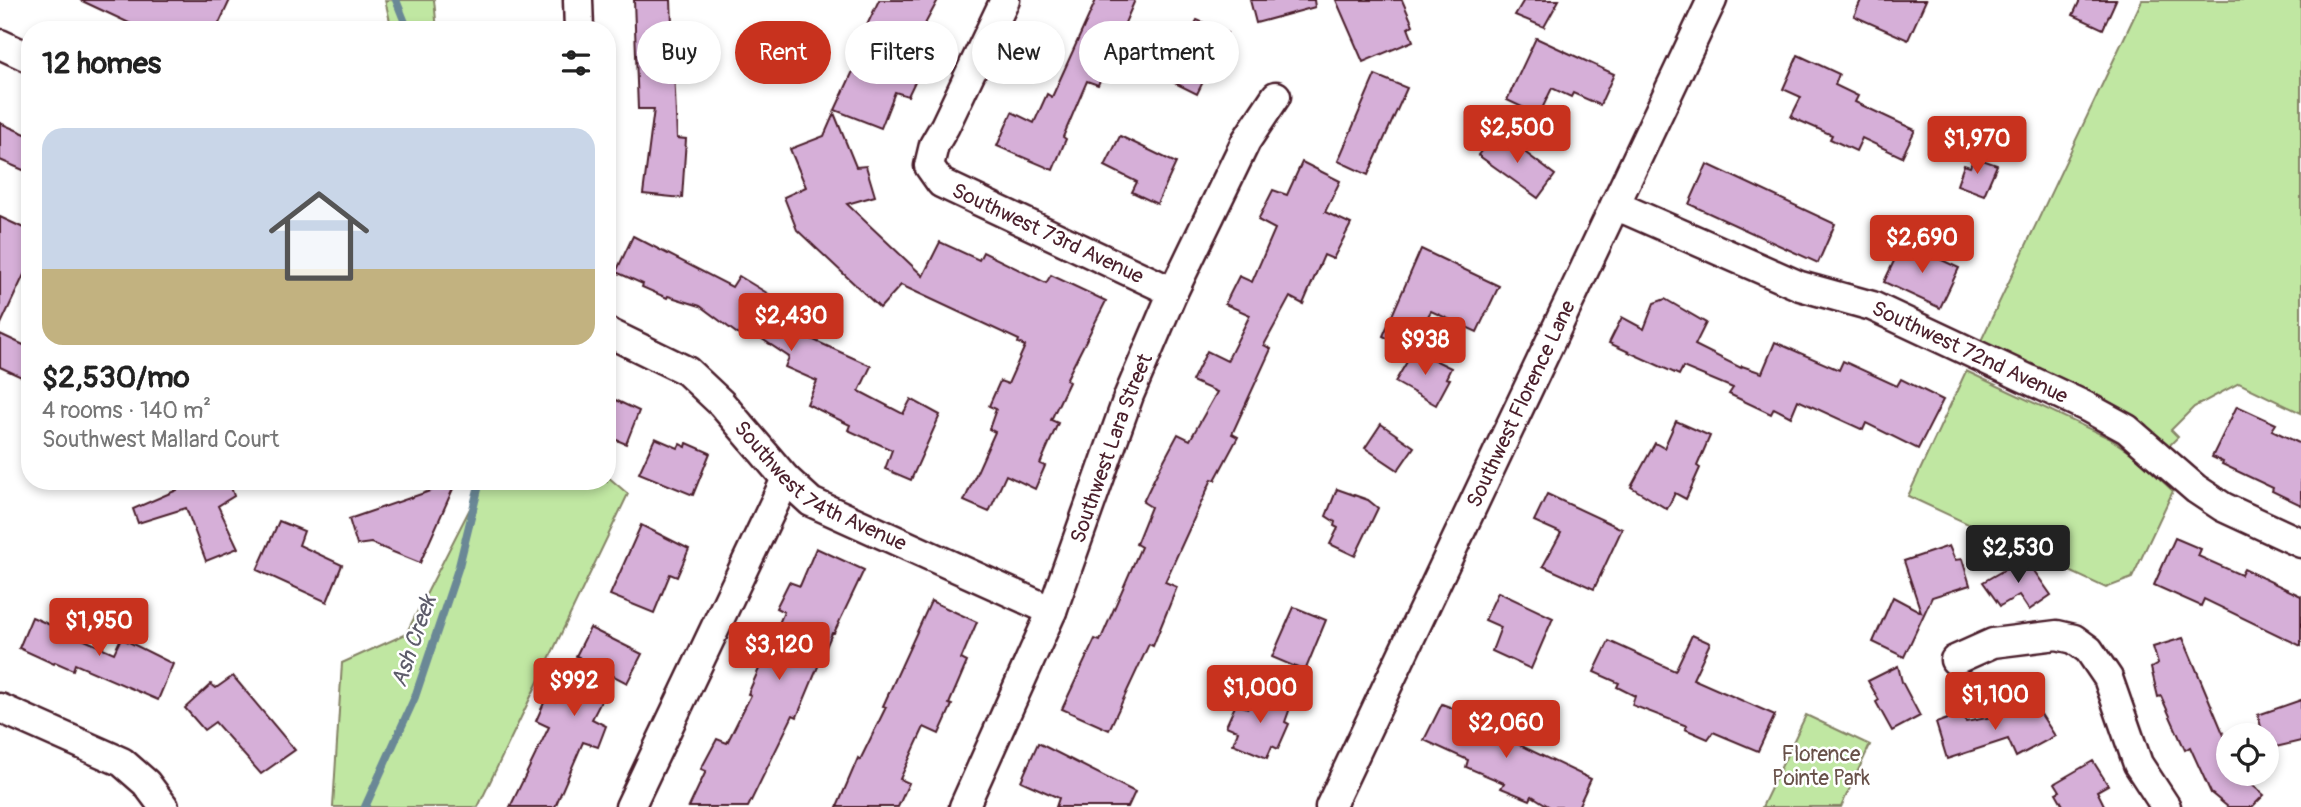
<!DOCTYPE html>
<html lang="en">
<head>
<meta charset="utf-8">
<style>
  :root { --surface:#fff; --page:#f2f2f2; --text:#222; --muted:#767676; --line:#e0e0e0; --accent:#c8321e }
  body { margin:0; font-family:Pangolin,sans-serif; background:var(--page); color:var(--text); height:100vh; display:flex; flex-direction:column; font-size:26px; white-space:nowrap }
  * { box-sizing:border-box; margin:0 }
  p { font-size:23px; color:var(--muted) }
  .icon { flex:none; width:38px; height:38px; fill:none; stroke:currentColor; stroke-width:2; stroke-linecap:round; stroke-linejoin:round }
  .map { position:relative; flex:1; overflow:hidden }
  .drawer { position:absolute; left:21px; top:21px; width:595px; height:469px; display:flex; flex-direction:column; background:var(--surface); border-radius:28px; box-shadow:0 4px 10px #0003 }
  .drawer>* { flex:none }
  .hud { position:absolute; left:637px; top:21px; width:665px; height:63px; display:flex; gap:14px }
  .fabs { position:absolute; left:2216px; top:723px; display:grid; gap:14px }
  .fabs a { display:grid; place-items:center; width:63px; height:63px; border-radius:50%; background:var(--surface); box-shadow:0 4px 10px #0003; font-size:35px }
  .price { position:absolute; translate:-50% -60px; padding:0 16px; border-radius:7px; background:var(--accent); color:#fff; font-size:23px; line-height:46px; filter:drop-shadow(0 2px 4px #0008) }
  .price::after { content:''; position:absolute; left:50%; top:42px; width:21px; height:16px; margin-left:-10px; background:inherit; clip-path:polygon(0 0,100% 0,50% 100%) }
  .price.active { background:#222; color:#fff }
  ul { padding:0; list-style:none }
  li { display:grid; align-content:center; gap:14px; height:371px; padding:0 21px }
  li+li { border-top:2px solid var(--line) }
  li span { display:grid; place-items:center; height:217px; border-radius:21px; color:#555 }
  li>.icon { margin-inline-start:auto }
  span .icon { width:126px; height:126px; fill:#fffc; stroke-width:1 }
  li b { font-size:30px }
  h2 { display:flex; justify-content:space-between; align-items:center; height:84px; padding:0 21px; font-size:30px }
  .tag { padding:0 24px; border-radius:32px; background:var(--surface); box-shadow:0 4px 10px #0003; font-size:24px; line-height:63px }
  .tag.active { background:var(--accent); color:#fff }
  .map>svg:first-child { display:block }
  .green { fill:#c0e7a2; stroke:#858366; stroke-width:2 }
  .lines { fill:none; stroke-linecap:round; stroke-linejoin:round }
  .stream { stroke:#6a8896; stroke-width:8 }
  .building { fill:#d6afd8; stroke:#4a1f2b; stroke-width:2 }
  .minor-casing { stroke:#4a1f2b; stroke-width:33 }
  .minor { stroke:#fff; stroke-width:28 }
  .labels { text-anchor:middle; stroke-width:5; stroke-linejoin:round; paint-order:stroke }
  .street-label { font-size:21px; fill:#4a1f2b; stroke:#fff }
  .park-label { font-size:21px; fill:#685149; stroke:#fff }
  .water-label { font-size:23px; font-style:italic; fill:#5d5c6a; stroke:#fff }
</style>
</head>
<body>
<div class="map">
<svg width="2301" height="807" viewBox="0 0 2301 807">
  <rect width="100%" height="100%" fill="#fff"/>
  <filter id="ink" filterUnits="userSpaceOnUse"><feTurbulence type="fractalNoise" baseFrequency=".0143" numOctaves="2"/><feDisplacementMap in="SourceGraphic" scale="14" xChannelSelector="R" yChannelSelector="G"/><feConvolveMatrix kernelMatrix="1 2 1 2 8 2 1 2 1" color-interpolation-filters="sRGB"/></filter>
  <g filter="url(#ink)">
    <g class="green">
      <polygon points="385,0 434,0 437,30 392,30"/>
      <polygon points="2142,0 2301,0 2301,413 2239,383 2194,407 2171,430 2178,437 2169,446 2136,418 1979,345"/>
      <polygon points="1966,371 2109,438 2134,455 2173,491 2132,578 2106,588 1908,496"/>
      <polygon points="607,476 628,494 478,807 333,807 342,663 406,634 484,481 607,481"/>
      <polygon points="1806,715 1870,745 1841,807 1762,807"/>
    </g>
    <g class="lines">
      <g class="stream">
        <polyline points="396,0 408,30"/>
        <polyline points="365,807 415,697 459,566 480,481"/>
      </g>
    </g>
    <g class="building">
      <polygon points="80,0 230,0 216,30 144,30"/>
      <polygon points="634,0 671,0 677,138 686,139 682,198 643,194 654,109 638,109"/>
      <polygon points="879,0 938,0 905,61 921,69 908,96 895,92 881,128 835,110 873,28 867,25"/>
      <polygon points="1096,0 1135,0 1098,85 1087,81 1063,137 1066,139 1053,170 997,146 1012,112 1034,123 1047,94 1052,97"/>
      <polygon points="1250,0 1314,0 1315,7 1256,23"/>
      <polygon points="1336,0 1402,0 1413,25 1408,28 1413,41 1363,62"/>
      <polygon points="1524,0 1559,0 1544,27 1515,15"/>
      <polygon points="1861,0 1926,0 1908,40 1854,16"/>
      <polygon points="2080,0 2116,0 2103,29 2073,15"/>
      <polygon points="1197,20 1227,33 1197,94 1165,78"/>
      <polygon points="1536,38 1614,74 1600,105 1573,93 1571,97 1552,88 1539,115 1507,100"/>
      <polygon points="1798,55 1839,74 1835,85 1858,96 1855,102 1915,130 1902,157 1862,138 1856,151 1830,139 1832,135 1791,117 1801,97 1783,89"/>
      <polygon points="1375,75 1407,88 1368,175 1338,161"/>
      <polygon points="834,113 856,167 866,166 875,196 847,204 923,276 940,242 979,260 983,252 1046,283 1051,275 1106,301 1066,380 1069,382 1051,420 1058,423 1040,464 1045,466 1035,489 1006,475 989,512 964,501 995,432 989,429 996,409 989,406 1000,381 1008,384 1025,346 1018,343 1019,340 901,285 880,308 797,230 784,197 806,187 790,149 824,136"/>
      <polygon points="0,123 30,136 30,173 0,160"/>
      <polygon points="1497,131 1555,175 1538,198 1478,155"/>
      <polygon points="1120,136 1176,163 1157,204 1132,192 1137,182 1105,166"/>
      <polygon points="1974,157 1997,165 1984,195 1957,185 1964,165 1970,167"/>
      <polygon points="1302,162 1340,181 1325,212 1351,224 1333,259 1324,255 1303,304 1290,297 1264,345 1271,349 1232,434 1238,437 1215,480 1212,479 1165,582 1177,587 1153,646 1149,644 1109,730 1062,709 1095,639 1100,641 1141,547 1136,544 1151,507 1143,502 1155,477 1178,434 1190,440 1217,392 1192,381 1207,351 1227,361 1250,315 1225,304 1239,276 1252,282 1275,229 1258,220 1273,190 1287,195"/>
      <polygon points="1707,164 1835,224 1818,263 1689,204"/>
      <polygon points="0,217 30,231 30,262 0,326"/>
      <polygon points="633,236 732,287 739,276 785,304 774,322 871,366 859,391 903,414 911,399 940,415 911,480 885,469 892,450 848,430 850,425 807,404 817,381 785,367 789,357 744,327 739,335 700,306 668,296 667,298 642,287 643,284 616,272"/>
      <polygon points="1903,242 1959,268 1940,308 1884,282"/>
      <polygon points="1421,249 1499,286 1477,332 1431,311 1409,349 1383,336"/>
      <polygon points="1665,299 1706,323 1695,345 1741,368 1742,366 1762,373 1775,342 1839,370 1843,361 1897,386 1901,379 1943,400 1918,449 1866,423 1863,430 1798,400 1791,417 1774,408 1771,414 1729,394 1733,388 1683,367 1679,375 1609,343 1622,317 1644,329 1654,303"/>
      <polygon points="0,334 30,348 30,381 0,367"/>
      <polygon points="1414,350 1451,368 1446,378 1450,379 1436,405 1395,382"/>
      <polygon points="607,396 639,411 626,444 607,436"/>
      <polygon points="2237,406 2276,424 2272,430 2301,444 2301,505 2272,491 2273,488 2222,464 2223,462 2212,457"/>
      <polygon points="1676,421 1710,436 1697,466 1700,468 1686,499 1675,493 1667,509 1631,487 1655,443 1664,448"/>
      <polygon points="1381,424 1414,447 1398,470 1365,448"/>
      <polygon points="655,438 678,448 680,444 686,447 687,443 710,453 693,495 639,473"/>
      <polygon points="171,481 229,481 234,496 218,506 238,548 206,561 186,508 138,523 133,509 177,490"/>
      <polygon points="456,482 420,563 371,543 357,545 349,519"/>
      <polygon points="1337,489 1368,500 1378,508 1355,556 1330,544 1338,528 1334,526 1335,522 1326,516"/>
      <polygon points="1547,494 1622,529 1594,589 1543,566 1561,533 1534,521"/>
      <polygon points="279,521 304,531 299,545 342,565 327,602 257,570"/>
      <polygon points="641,525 689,549 677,577 670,574 654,613 610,595"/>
      <polygon points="2175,538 2201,549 2198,556 2241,575 2244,569 2301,596 2301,646 2204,599 2201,606 2154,585"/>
      <polygon points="1949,546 1955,560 1962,559 1970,585 1932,597 1904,657 1873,642 1893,597 1921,612 1904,561"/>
      <polygon points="816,548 864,570 834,633 832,633 797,717 793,715 748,807 689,807 706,771 701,769 717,739 727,743 751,695 748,694 784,612 776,608 789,582 800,586"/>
      <polygon points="2025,558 2051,595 2029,610 2019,595 2000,606 1983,582"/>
      <polygon points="1498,592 1553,618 1531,669 1492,651 1501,627 1485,620"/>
      <polygon points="931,601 977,622 961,659 967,662 949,704 952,705 939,734 924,727 900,779 909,783 898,807 837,807 858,758 860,760 886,707 883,706"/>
      <polygon points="1294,607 1326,620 1305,671 1272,657"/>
      <polygon points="32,617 114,653 121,638 173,664 158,700 75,664 73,670 55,662 54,664 19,648"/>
      <polygon points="590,628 642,654 627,683 614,676 592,719 606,726 598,747 583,742 555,807 510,807 549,727 536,721 547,696 555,701 579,657 576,656"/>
      <polygon points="1692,635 1710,643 1693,679 1775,715 1758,751 1713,732 1708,739 1685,729 1687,726 1632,705 1635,696 1617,687 1619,683 1594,672 1609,641 1675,671"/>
      <polygon points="2183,638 2228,745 2228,758 2222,759 2228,764 2228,774 2239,774 2264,795 2252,807 2228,807 2211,793 2190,747 2185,750 2161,696 2158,697 2151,668 2158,664 2153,647"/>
      <polygon points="1898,666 1902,682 1920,716 1892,731 1876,702 1879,700 1868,681"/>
      <polygon points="233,676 295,750 261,774 215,722 204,730 185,708 211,684 216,688"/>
      <polygon points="1256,692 1290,708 1285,722 1289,724 1278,749 1272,746 1267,758 1233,744 1238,731 1226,726 1236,704 1248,708"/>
      <polygon points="2301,700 2301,741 2267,749 2266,735 2263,735 2258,715"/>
      <polygon points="1442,704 1473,716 1507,739 1591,779 1578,807 1550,807 1532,796 1530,800 1501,788 1504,783 1466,767 1468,760 1424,740"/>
      <polygon points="2013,707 2015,711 2022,710 2025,713 2037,708 2055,736 2016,757 2008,739 1947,759 1936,723 1961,714 1966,722 1997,716"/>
      <polygon points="1038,743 1135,792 1128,807 1056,807 1059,798 1021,781"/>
      <polygon points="2093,761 2108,785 2097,791 2105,807 2064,807 2056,793 2060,791 2055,783"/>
    </g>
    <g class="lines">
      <g class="minor-casing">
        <g id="minor">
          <polyline points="578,0 579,30"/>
          <path id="s1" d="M1005,0l-60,126 -11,19 -5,21 12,17 232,109"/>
          <polyline points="0,44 30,58"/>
          <path id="s2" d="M1615,205l185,81 72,20 213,100 42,23 69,60 27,18 78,36"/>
          <path id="s3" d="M607,332l80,39 34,32 65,76 25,23 241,109"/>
          <polyline points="1955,660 1993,643 2057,635 2074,639 2089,650 2108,678 2138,764 2166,807"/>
          <polyline points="0,708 122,762 146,783 164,807"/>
          <polyline points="630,807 786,479"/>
          <path id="s4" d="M964,807l88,-196 77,-216 44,-103 73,-151 30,-45"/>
          <path id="s5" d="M1330,807l382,-807"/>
        </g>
      </g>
      <use href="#minor" class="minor"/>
    </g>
  </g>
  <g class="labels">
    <g class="street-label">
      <text dy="7" stroke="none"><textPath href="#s1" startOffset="322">Southwest 73rd Avenue</textPath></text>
      <text dy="7" stroke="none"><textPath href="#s2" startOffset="385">Southwest 72nd Avenue</textPath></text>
      <text dy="7" stroke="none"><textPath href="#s5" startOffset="446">Southwest Florence Lane</textPath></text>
      <text dy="7" stroke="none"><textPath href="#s4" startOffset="388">Southwest Lara Street</textPath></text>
      <text dy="7" stroke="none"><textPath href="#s3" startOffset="268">Southwest 74th Avenue</textPath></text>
    </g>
    <g class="park-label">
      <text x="1821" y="761">Florence<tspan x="1821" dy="24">Pointe Park</tspan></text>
    </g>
    <g class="water-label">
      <text transform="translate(413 641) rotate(-71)" y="8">Ash Creek</text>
    </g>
  </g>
</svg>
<div class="fabs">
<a><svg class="icon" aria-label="locate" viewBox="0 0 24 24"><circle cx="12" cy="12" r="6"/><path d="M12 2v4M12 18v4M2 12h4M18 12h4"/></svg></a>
</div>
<b class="price" style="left:1517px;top:165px">$2,500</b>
<b class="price" style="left:1977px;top:176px">$1,970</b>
<b class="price" style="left:1922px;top:275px">$2,690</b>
<b class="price" style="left:791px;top:353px">$2,430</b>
<b class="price" style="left:1425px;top:377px">$938</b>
<b class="price active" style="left:2018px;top:585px">$2,530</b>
<b class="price" style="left:99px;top:658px">$1,950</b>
<b class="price" style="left:779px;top:682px">$3,120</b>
<b class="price" style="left:574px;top:718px">$992</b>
<b class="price" style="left:1260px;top:725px">$1,000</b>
<b class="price" style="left:1995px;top:732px">$1,100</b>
<b class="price" style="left:1506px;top:760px">$2,060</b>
<div class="hud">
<a class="tag">Buy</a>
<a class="tag active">Rent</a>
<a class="tag">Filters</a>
<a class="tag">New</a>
<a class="tag">Apartment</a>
</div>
<section class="drawer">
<h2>12 homes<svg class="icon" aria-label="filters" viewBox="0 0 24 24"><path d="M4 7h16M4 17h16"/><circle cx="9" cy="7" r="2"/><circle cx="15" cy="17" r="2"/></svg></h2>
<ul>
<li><span style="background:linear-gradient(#c9d6e8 65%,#c2b280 0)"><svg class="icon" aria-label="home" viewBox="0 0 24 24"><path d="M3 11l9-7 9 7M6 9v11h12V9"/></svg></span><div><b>$2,530/mo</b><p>4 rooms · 140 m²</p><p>Southwest Mallard Court</p></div></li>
</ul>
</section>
</div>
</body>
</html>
